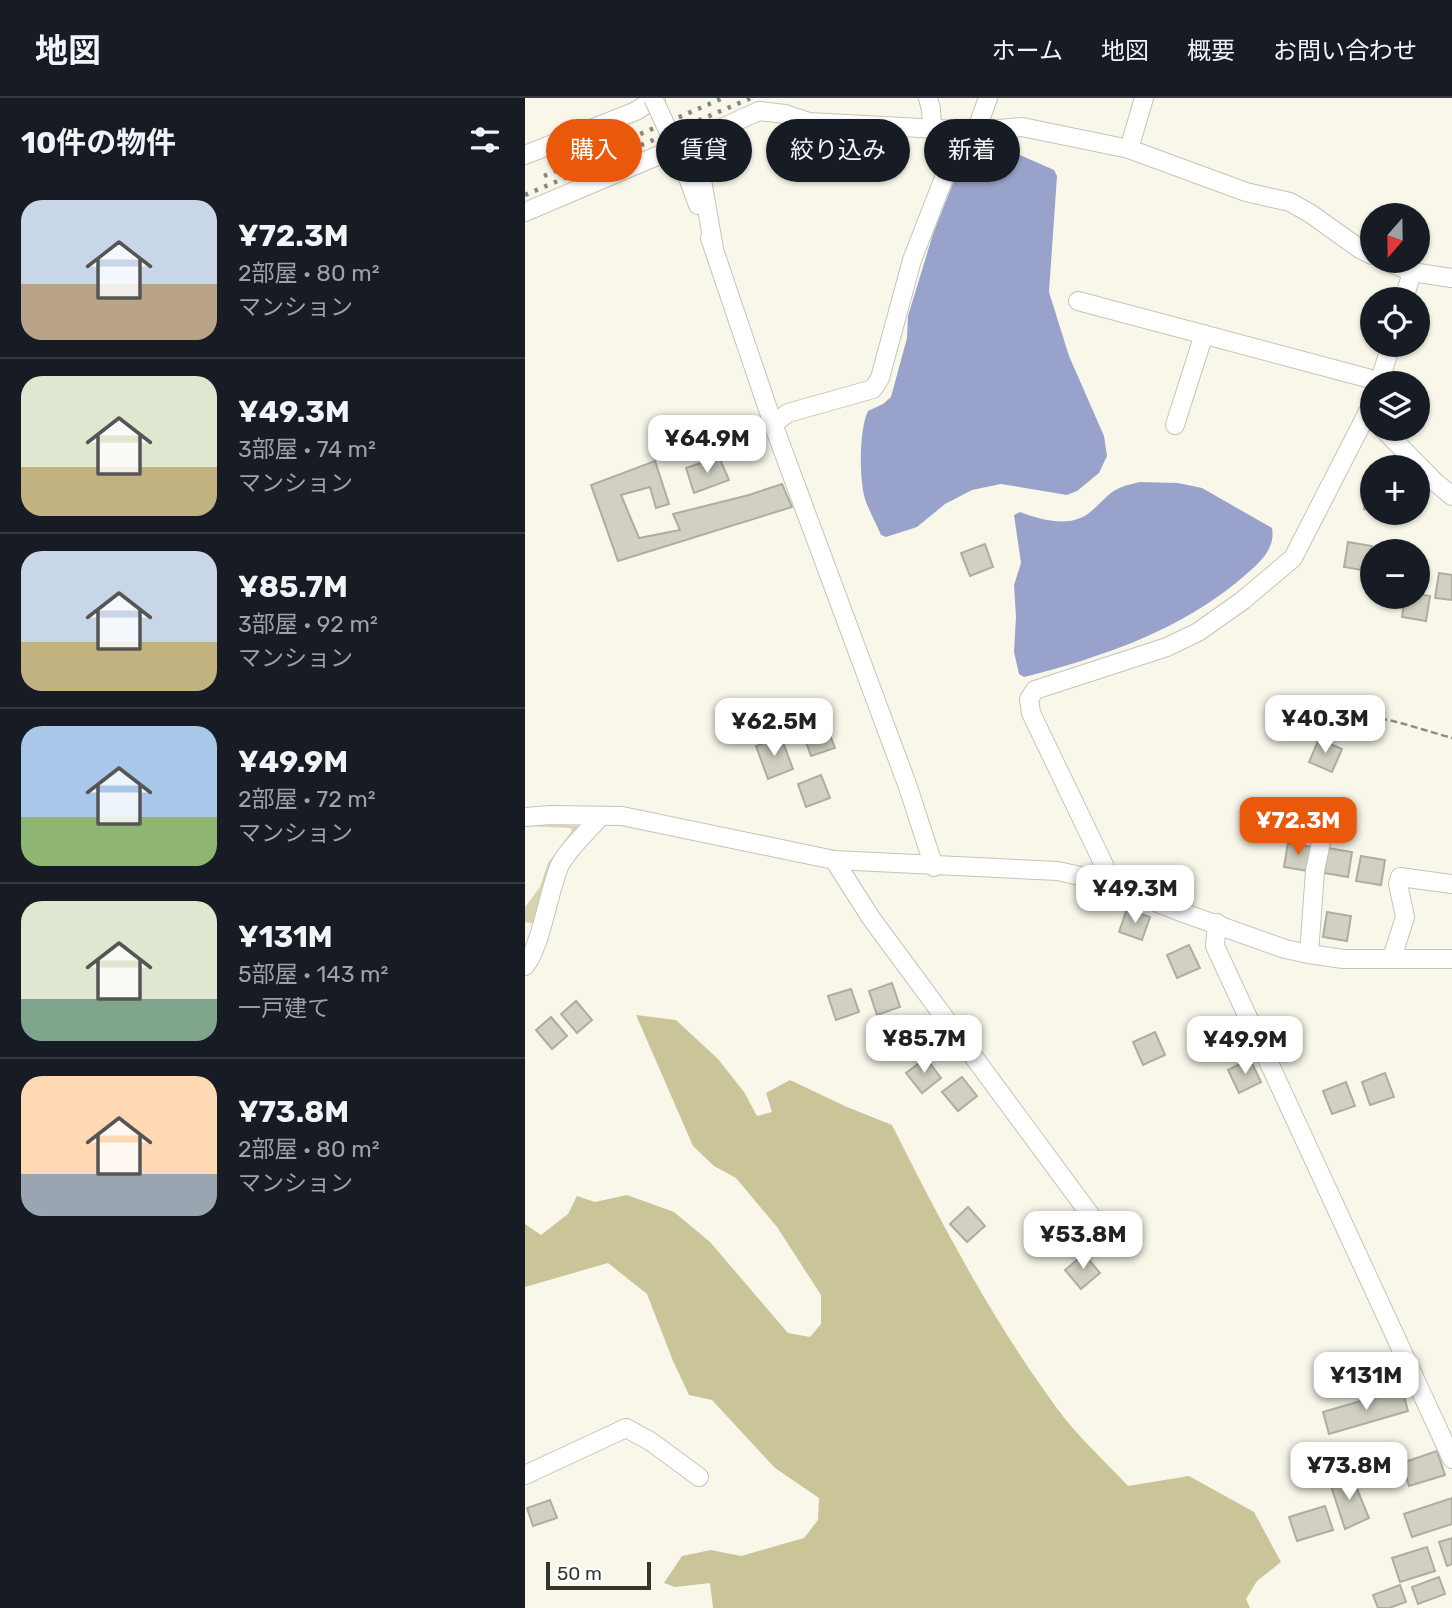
<!DOCTYPE html>
<html lang="ja">
<head>
<meta charset="utf-8">
<style>
  :root { --surface:#171b24; --page:#242831; --text:#f1f3f6; --muted:#9ea1a6; --line:#363941; --accent:#ea580c }
  body { margin:0; font-family:Rubik,"Noto Sans JP",sans-serif; background:var(--page); color:var(--text); height:100vh; display:flex; flex-direction:column; font-size:26px; white-space:nowrap }
  * { box-sizing:border-box; margin:0 }
  p { font-size:23px; color:var(--muted) }
  .icon { flex:none; width:38px; height:38px; fill:none; stroke:currentColor; stroke-width:2; stroke-linecap:round; stroke-linejoin:round }
  .map { position:relative; flex:1; overflow:hidden }
  .drawer { display:flex; flex-direction:column; background:var(--surface); width:525px }
  .drawer>* { flex:none }
  .guide { position:absolute; left:21px; top:21px; width:665px; height:63px; display:flex; gap:14px }
  .needle { width:46px; rotate:200deg }
  .tools { position:absolute; left:835px; top:105px; display:grid; gap:14px }
  .tools a { display:grid; place-items:center; width:70px; height:70px; border-radius:50%; background:var(--surface); box-shadow:0 2px 5px #0004; font-size:35px }
  .scale { position:absolute; left:21px; bottom:18px; width:105px; box-sizing:border-box; padding-left:7px; border:4px solid #353530; border-top:0; font-size:19px; line-height:24px; white-space:nowrap; color:#353530; -webkit-text-stroke:5px #fff; paint-order:stroke }
  .price { position:absolute; translate:-50% -60px; padding:0 16px; border-radius:14px; background:#fff; color:#222; font-size:23px; line-height:46px; filter:drop-shadow(0 2px 4px #0008) }
  .price::after { content:''; position:absolute; left:50%; top:42px; width:21px; height:16px; margin-left:-10px; background:inherit; clip-path:polygon(0 0,100% 0,50% 100%) }
  .price.on { background:var(--accent); color:#fff }
  ul { padding:0; list-style:none }
  li { display:flex; align-items:center; gap:21px; height:175px; padding:0 21px }
  li+li { border-top:2px solid var(--line) }
  li span { display:grid; place-items:center; flex:none; width:196px; height:140px; border-radius:21px; color:#555 }
  li>.icon { margin-inline-start:auto }
  span .icon { width:84px; height:84px; fill:#fffc; stroke-width:1 }
  li b { font-size:30px }
  h2 { display:flex; justify-content:space-between; align-items:center; height:84px; padding:0 21px; font-size:30px }
  .pill { padding:0 24px; border-radius:32px; background:var(--surface); box-shadow:0 2px 5px #0004; font-size:24px; line-height:63px }
  .pill.on { background:var(--accent); color:#fff }
  header { display:flex; align-items:center; gap:42px; box-sizing:border-box; height:98px; padding:0 35px; background:var(--surface); border-bottom:2px solid var(--line) }
  header strong { font-size:33px }
  nav { display:flex; gap:38px; margin-inline-start:auto; font-size:24px }
  main { display:flex; flex:1; min-height:0 }
  .map>svg:first-child { display:block }
  .green { fill:#d8d4b0 }
  .forest { fill:#cac598 }
  .water { fill:#99a2ca }
  .building { fill:#d1d0c3; stroke:#aeada0; stroke-width:2 }
  .lines { fill:none; stroke-linecap:round; stroke-linejoin:round }
  .minor-casing { stroke:#c5c4b8; stroke-width:20 }
  .path { stroke:#8d8d84; stroke-width:2.5; stroke-dasharray:7 3.5; stroke-linecap:butt }
  .minor { stroke:#fff; stroke-width:18 }
  .rail { stroke:#88887f; stroke-width:4.5; stroke-dasharray:3.5 7; stroke-linecap:butt }
  .minor-bridge-casing { stroke:#c5c4b8; stroke-width:20; stroke-linecap:butt }
  .minor-bridge { stroke:#fff; stroke-width:18 }
</style>
</head>
<body>
<header>
<strong>地図</strong>
<nav><a>ホーム</a><a>地図</a><a>概要</a><a>お問い合わせ</a></nav>
</header>
<main>
<section class="drawer">
<h2>10件の物件<svg class="icon" aria-label="filters" viewBox="0 0 24 24"><path d="M4 7h16M4 17h16"/><circle cx="9" cy="7" r="2"/><circle cx="15" cy="17" r="2"/></svg></h2>
<ul>
<li><span style="background:linear-gradient(#c9d6e8 60%,#b9a48a 0)"><svg class="icon" aria-label="home" viewBox="0 0 24 24"><path d="M3 11l9-7 9 7M6 9v11h12V9"/></svg></span><div><b>¥72.3M</b><p>2部屋 · 80 m²</p><p>マンション</p></div></li>
<li><span style="background:linear-gradient(#dfe7d0 65%,#c2b280 0)"><svg class="icon" aria-label="home" viewBox="0 0 24 24"><path d="M3 11l9-7 9 7M6 9v11h12V9"/></svg></span><div><b>¥49.3M</b><p>3部屋 · 74 m²</p><p>マンション</p></div></li>
<li><span style="background:linear-gradient(#c9d6e8 65%,#c2b280 0)"><svg class="icon" aria-label="home" viewBox="0 0 24 24"><path d="M3 11l9-7 9 7M6 9v11h12V9"/></svg></span><div><b>¥85.7M</b><p>3部屋 · 92 m²</p><p>マンション</p></div></li>
<li><span style="background:linear-gradient(#a9c7e8 65%,#8fb573 0)"><svg class="icon" aria-label="home" viewBox="0 0 24 24"><path d="M3 11l9-7 9 7M6 9v11h12V9"/></svg></span><div><b>¥49.9M</b><p>2部屋 · 72 m²</p><p>マンション</p></div></li>
<li><span style="background:linear-gradient(#dfe7d0 70%,#7fa58c 0)"><svg class="icon" aria-label="home" viewBox="0 0 24 24"><path d="M3 11l9-7 9 7M6 9v11h12V9"/></svg></span><div><b>¥131M</b><p>5部屋 · 143 m²</p><p>一戸建て</p></div></li>
<li><span style="background:linear-gradient(#ffd9b3 70%,#9aa5b1 0)"><svg class="icon" aria-label="home" viewBox="0 0 24 24"><path d="M3 11l9-7 9 7M6 9v11h12V9"/></svg></span><div><b>¥73.8M</b><p>2部屋 · 80 m²</p><p>マンション</p></div></li>
</ul>
</section>
<div class="map">
<svg width="927" height="1510" viewBox="0 0 927 1510">
  <rect width="100%" height="100%" fill="#f8f7ea"/>
  <polygon class="green" points="37,727 53,728 56,731 11,826 0,824 0,809 15,789 23,765 47,733 46,730 0,728"/>
  <path class="forest" d="M111,917l40,5 42,39 26,33 13,24 15,-4 -6,-19 24,-13 57,27 45,18c49,98 99,193 164,282 20,28 48,53 72,79l61,-10 65,36 27,50 -24,19 -11,18 4,9h-537l-3,-25 -35,4 -11,-4 18,-27 29,-6 30,6 63,-18 14,-18 1,-22 -44,-30 -63,-68 -23,-5 -16,-34 -26,-67 -39,-31 -83,24v-63l16,11 27,-21 9,-18 18,6 32,-7 47,17 36,30 78,91 22,4 11,-13v-29l-44,-68 -41,-49 -22,-12 -21,-20z"/>
  <g class="water">
    <path d="M488,54l41,18 3,6 -8,116 20,64 35,80 3,20 -8,17 -22,18 -10,4 -66,-11 -29,6 -27,14 -28,23 -31,10 -5,-2c-5,-12 -12,-24 -16,-36 -6,-21 -6,-69 3,-88l15,-7 8,-7 16,-59 1,-22 25,-82 24,-61c10,-8 42,-15 56,-21z"/>
    <path d="M615,384l38,1 24,5 70,40c4,22 -14,36 -29,49 -62,53 -140,80 -219,100l-5,-3 -5,-22 2,-35 -2,-32 7,-22 -7,-48 6,-3c21,8 50,16 69,1 24,-20 19,-24 51,-31z"/>
  </g>
  <g class="building">
    <polygon points="194,359 204,382 169,395 161,370"/>
    <polygon points="130,363 144,406 131,410 125,389 96,397 114,440 155,432 148,416 224,397 257,386 267,409 93,463 66,387"/>
    <polygon points="843,386 847,387 847,413 839,411"/>
    <polygon points="823,444 847,448 843,473 819,469"/>
    <polygon points="460,446 468,469 445,478 436,455"/>
    <polygon points="914,475 927,477 927,502 910,500"/>
    <polygon points="892,496 905,498 901,523 877,519 880,499 892,499"/>
    <polygon points="301,627 310,650 286,658 278,635"/>
    <polygon points="256,639 268,671 243,681 231,648"/>
    <polygon points="794,641 817,651 807,674 784,664"/>
    <polygon points="296,677 305,700 281,709 273,686"/>
    <polygon points="763,745 787,749 783,773 759,769"/>
    <polygon points="803,750 827,754 823,779 799,775"/>
    <polygon points="836,758 860,762 856,787 831,783"/>
    <polygon points="602,811 625,819 617,842 594,834"/>
    <polygon points="802,814 826,818 822,843 798,839"/>
    <polygon points="664,847 675,870 652,880 642,857"/>
    <polygon points="367,885 375,909 352,917 344,893"/>
    <polygon points="326,891 334,914 311,922 303,898"/>
    <polygon points="51,903 67,922 52,935 36,916"/>
    <polygon points="26,919 42,938 27,951 11,932"/>
    <polygon points="630,934 640,957 618,967 608,944"/>
    <polygon points="401,960 416,980 397,995 381,975"/>
    <polygon points="725,961 736,984 714,995 703,972"/>
    <polygon points="860,975 869,999 845,1007 837,984"/>
    <polygon points="437,979 452,998 433,1013 417,994"/>
    <polygon points="821,984 830,1008 807,1016 798,993"/>
    <polygon points="443,1109 460,1128 442,1144 425,1126"/>
    <polygon points="559,1156 575,1175 556,1191 540,1172"/>
    <polygon points="877,1291 883,1313 804,1336 798,1314"/>
    <polygon points="912,1353 920,1377 884,1388 877,1365"/>
    <polygon points="827,1379 844,1420 820,1431 805,1385"/>
    <polygon points="927,1400 927,1426 887,1439 879,1416"/>
    <polygon points="25,1402 32,1420 8,1428 2,1410"/>
    <polygon points="800,1408 808,1432 772,1443 764,1419"/>
    <polygon points="927,1440 927,1466 922,1468 914,1444"/>
    <polygon points="902,1449 910,1473 875,1484 867,1460"/>
    <polygon points="914,1479 920,1496 893,1506 887,1489"/>
    <polygon points="875,1487 881,1504 864,1510 853,1510 848,1497"/>
  </g>
  <g class="lines">
    <g class="minor-casing">
      <g id="minor">
        <polyline points="403,0 406,11 407,30"/>
        <polyline points="604,51 619,0"/>
        <polyline points="0,57 111,13 131,0"/>
        <polyline points="155,58 173,107"/>
        <polyline points="0,114 165,44"/>
        <polyline points="185,140 248,326 383,689 409,769"/>
        <polyline points="189,151 170,42 234,13 260,16 284,24 451,33 497,29 604,51 721,94 765,104 786,116 835,151 847,157"/>
        <polyline points="861,163 887,174 927,180"/>
        <polyline points="879,201 887,174"/>
        <polyline points="553,203 842,280 854,285"/>
        <polyline points="854,285 866,247"/>
        <polyline points="248,326 263,315 348,291 355,280 387,162 422,72 451,33 463,0"/>
        <polyline points="650,327 679,236"/>
        <polyline points="858,331 910,384 927,398"/>
        <polyline points="0,719 25,717 97,718 309,762 533,773 577,783 653,813 760,851 784,856 818,861 927,861"/>
        <polyline points="774,727 790,730 797,739 790,773 784,856"/>
        <polyline points="309,762 346,820 581,1138"/>
        <polyline points="577,783 579,767 506,615 504,601 510,592 642,549 673,534 717,503 768,460 847,306"/>
        <polyline points="692,825 690,848 927,1361"/>
        <polyline points="867,860 880,819 873,786 875,779 927,786"/>
        <path d="M0,868c16,-20 23,-72 34,-99 7,-16 30,-37 42,-51"/>
        <polyline points="0,1377 101,1330 125,1343 174,1379"/>
      </g>
    </g>
    <path class="path" d="M803,620c42,-9 83,9 124,20"/>
    <use href="#minor" class="minor"/>
    <g class="rail">
      <polyline points="19,78 198,0"/>
      <polyline points="0,97 226,0"/>
    </g>
    <g class="minor-bridge-casing">
      <polyline id="minor-bridge" points="128,0 155,58"/>
    </g>
    <use href="#minor-bridge" class="minor-bridge"/>
  </g>
</svg>
<div class="tools">
<a><svg class="needle" viewBox="-14 -14 28 28"><path d="M0-13l5 13h-10z" fill="#e53935"/><path d="M0 13l5-13h-10z" fill="#9ea1a6"/></svg></a>
<a><svg class="icon" aria-label="locate" viewBox="0 0 24 24"><circle cx="12" cy="12" r="6"/><path d="M12 2v4M12 18v4M2 12h4M18 12h4"/></svg></a>
<a><svg class="icon" aria-label="layers" viewBox="0 0 24 24"><path d="M12 4l9 5-9 5-9-5zM3 14l9 5 9-5"/></svg></a>
<a>+</a>
<a>−</a>
</div>
<div class="scale">50 m</div>
<b class="price" style="left:182px;top:377px">¥64.9M</b>
<b class="price" style="left:800px;top:657px">¥40.3M</b>
<b class="price" style="left:249px;top:660px">¥62.5M</b>
<b class="price on" style="left:773px;top:759px">¥72.3M</b>
<b class="price" style="left:610px;top:827px">¥49.3M</b>
<b class="price" style="left:399px;top:977px">¥85.7M</b>
<b class="price" style="left:720px;top:978px">¥49.9M</b>
<b class="price" style="left:558px;top:1173px">¥53.8M</b>
<b class="price" style="left:841px;top:1314px">¥131M</b>
<b class="price" style="left:824px;top:1404px">¥73.8M</b>
<div class="guide">
<a class="pill on">購入</a>
<a class="pill">賃貸</a>
<a class="pill">絞り込み</a>
<a class="pill">新着</a>
</div>
</div>
</main>
</body>
</html>
